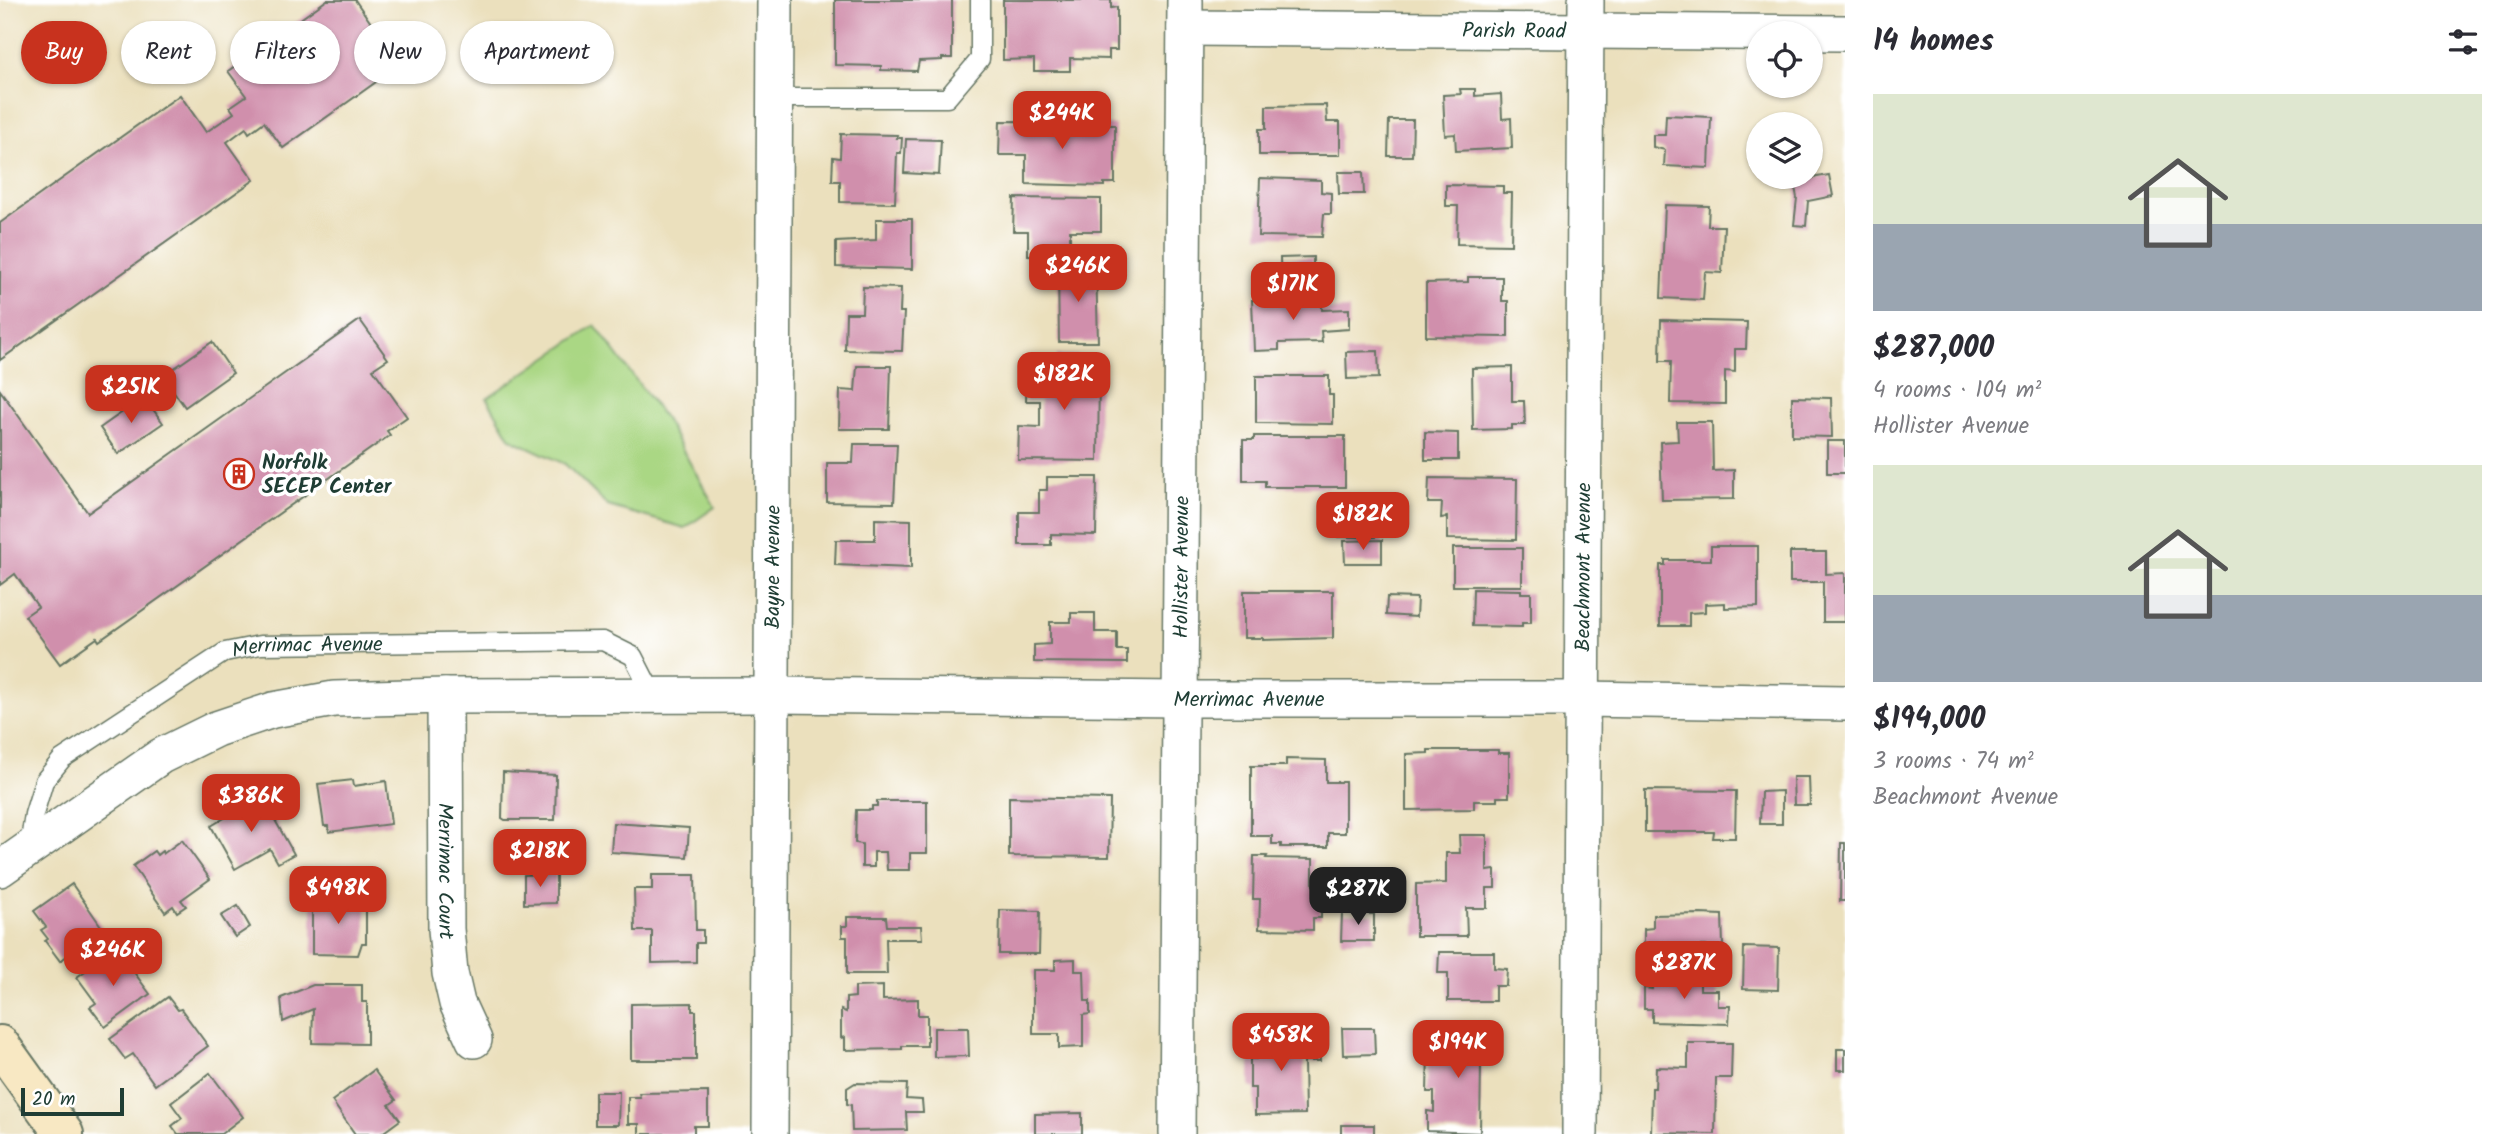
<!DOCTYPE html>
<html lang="en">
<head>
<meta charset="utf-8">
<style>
  :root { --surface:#fff; --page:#f7f7f7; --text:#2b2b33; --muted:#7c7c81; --accent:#c8321e }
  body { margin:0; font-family:Kalam,sans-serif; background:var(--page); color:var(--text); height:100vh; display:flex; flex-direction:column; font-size:26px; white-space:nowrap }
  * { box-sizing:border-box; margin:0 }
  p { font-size:23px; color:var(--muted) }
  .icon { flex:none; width:38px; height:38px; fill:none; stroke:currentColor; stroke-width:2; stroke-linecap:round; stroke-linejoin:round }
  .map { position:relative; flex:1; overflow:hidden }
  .sheet { display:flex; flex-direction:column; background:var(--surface); width:665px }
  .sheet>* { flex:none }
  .hud { position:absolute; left:21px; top:21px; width:665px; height:63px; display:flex; gap:14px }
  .tools { position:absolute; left:1746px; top:21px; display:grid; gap:14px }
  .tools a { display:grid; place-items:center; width:77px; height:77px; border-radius:50%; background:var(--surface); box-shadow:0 2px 5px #0004; font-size:35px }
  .scale { position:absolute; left:21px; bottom:18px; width:103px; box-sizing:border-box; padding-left:7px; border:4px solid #1f3d34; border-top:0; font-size:19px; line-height:24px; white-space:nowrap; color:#1f3d34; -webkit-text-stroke:5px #fff; paint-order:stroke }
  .price { position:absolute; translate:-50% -60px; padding:0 16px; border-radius:14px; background:var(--accent); color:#fff; font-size:23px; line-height:46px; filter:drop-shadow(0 2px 4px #0008) }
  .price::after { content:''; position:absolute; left:50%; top:42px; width:21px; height:16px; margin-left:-10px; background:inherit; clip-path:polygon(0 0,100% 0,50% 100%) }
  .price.current { background:#222; color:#fff }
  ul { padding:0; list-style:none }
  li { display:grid; align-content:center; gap:14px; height:371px; padding:0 28px }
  li span { display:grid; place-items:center; height:217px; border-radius:0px; color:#555 }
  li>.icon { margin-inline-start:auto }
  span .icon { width:126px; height:126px; fill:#fffc; stroke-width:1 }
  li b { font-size:30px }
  h2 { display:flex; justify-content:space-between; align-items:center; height:84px; padding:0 28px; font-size:30px }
  .pill { padding:0 24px; border-radius:32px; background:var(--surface); box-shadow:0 2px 5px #0004; font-size:24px; line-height:63px }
  .pill.current { background:var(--accent); color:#fff }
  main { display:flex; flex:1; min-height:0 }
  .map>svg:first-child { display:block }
  .green { fill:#aad784; stroke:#648a5c; stroke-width:2 }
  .building { fill:#d08fac }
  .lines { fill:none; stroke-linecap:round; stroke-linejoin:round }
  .service-casing { stroke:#667664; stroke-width:21 }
  .minor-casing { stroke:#667664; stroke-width:38 }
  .secondary-casing { stroke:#667664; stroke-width:42 }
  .service { stroke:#fff; stroke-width:18 }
  .minor { stroke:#fff; stroke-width:35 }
  .secondary { stroke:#f8e8c3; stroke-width:38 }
  .labels { text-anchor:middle; stroke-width:7; stroke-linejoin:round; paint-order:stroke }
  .street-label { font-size:21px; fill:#1f3d34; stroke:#fff }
  .poi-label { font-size:21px; font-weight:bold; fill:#1f3d34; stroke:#fff; text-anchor:start }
</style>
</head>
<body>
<main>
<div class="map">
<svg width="1845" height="1134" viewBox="0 0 1845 1134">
  <rect width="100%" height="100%" fill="#fff"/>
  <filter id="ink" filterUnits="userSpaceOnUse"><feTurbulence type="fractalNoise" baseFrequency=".0143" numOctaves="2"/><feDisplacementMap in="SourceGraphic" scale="14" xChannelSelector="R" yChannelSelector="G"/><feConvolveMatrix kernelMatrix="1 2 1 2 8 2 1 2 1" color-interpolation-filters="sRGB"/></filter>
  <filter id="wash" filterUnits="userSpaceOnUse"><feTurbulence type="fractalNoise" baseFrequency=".00686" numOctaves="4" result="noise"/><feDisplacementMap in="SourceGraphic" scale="28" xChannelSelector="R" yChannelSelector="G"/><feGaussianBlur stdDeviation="1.57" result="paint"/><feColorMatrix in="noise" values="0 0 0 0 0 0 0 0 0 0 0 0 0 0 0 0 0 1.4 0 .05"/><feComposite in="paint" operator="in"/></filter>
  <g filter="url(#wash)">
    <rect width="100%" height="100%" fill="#ebe0bd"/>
    <polygon class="green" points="595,325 665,419 715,507 685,528 608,506 565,464 511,439 487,398"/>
    <g id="blocks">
      <g class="building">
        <polygon points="327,0 355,0 400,65 283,148 264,122 249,133 246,128 227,142 254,180 0,360 0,223 180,95 206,132 234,113 230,107 246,96 228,71"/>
        <polygon points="835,0 952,0 952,58 942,58 942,60 919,61 917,71 881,70 881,66 835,65"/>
        <polygon points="1003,0 1111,0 1111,8 1117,7 1117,50 1109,50 1109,59 1070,58 1070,71 1034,71 1034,59 1003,60"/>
        <polygon points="1460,89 1475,89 1475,96 1501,94 1502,119 1511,118 1512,148 1456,151 1455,134 1445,135 1443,95 1461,94"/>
        <polygon points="1326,105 1327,122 1340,122 1340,155 1259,155 1259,129 1266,129 1266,106"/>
        <polygon points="1666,115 1711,117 1709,168 1664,166 1665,150 1653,147 1653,135 1665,135"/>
        <polygon points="1389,120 1413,120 1412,156 1388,156"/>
        <polygon points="1000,121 1104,122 1104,125 1115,125 1115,183 1104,183 1104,186 1026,184 1026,155 999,155"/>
        <polygon points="841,134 898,135 897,138 902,138 901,153 897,153 895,203 840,202 840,181 832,181 833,157 840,158"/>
        <polygon points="906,139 941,140 939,175 904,173"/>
        <polygon points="1338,172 1363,172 1364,194 1339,194"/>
        <polygon points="1829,175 1833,196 1808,201 1806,226 1794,225 1797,198 1794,181"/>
        <polygon points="1260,178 1321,180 1321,192 1331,193 1331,214 1324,214 1322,237 1258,236"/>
        <polygon points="1446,185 1503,186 1503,193 1512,193 1511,245 1457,244 1458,206 1446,206"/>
        <polygon points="1014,198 1101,199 1101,231 1070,231 1070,256 1028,255 1028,231 1013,231"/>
        <polygon points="1665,205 1709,206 1708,226 1724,226 1722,273 1705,272 1703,300 1661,298"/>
        <polygon points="876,219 912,219 912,269 836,267 836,242 876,240"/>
        <polygon points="1313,257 1313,282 1281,282 1280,258"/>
        <polygon points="1058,266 1096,266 1098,342 1059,342"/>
        <polygon points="1468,277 1502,277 1502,301 1508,301 1508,337 1426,336 1426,283 1468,282"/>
        <polygon points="863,287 901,288 900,312 904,312 902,351 845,350 846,313 862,313"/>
        <polygon points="1321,297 1322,310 1349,309 1349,329 1321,331 1322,342 1279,343 1279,350 1254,351 1252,300"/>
        <polygon points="360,320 388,359 373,369 407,417 387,431 390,435 99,641 97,638 60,664 25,616 38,607 15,574 0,585 0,390 88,513"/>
        <polygon points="1661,320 1747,322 1746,349 1735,349 1735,372 1725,371 1725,404 1670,403 1671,361 1660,361"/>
        <polygon points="212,342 233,373 185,407 163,376"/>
        <polygon points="1378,351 1379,378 1347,379 1346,352"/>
        <polygon points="1057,355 1095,356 1095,371 1099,371 1098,461 1018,460 1019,426 1040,427 1040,401 1026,401 1027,370 1057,371"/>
        <polygon points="857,366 891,366 889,429 839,429 840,390 855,391"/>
        <polygon points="1512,367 1512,401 1524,401 1525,425 1512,425 1512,429 1473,430 1472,368"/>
        <polygon points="1256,376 1329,376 1329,395 1333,395 1333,424 1256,423"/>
        <polygon points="144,397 163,423 118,454 100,428"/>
        <polygon points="1792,397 1831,398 1832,437 1792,436"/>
        <polygon points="1677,422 1712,422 1713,471 1734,470 1734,499 1662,500 1660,442 1678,441"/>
        <polygon points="1425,432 1458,433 1458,460 1425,460"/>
        <polygon points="1254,436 1345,436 1345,487 1265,487 1265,481 1243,481 1243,440 1254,440"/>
        <rect x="1827" y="441" width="18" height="32"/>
        <polygon points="854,444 897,444 894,503 827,502 827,463 853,463"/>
        <polygon points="1047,477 1097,477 1096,535 1051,534 1051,545 1019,545 1019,512 1039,512 1039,490 1047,490"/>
        <polygon points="1429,478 1517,479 1516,540 1447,539 1447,517 1441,518 1442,503 1428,503"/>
        <polygon points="1338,512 1376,512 1375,537 1338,537"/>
        <polygon points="875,519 911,520 911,568 835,565 836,540 875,540"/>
        <polygon points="1382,540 1382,563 1345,563 1344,541"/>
        <polygon points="1711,546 1758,546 1758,607 1725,608 1725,603 1705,604 1705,612 1689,613 1689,626 1660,626 1660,565 1665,565 1665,560 1711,560"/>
        <rect x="1453" y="548" width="69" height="38"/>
        <polygon points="1790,552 1826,552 1826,574 1845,573 1845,622 1823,622 1823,582 1790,582"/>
        <polygon points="1473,589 1521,590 1521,593 1531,593 1531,623 1522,623 1522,627 1472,626"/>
        <polygon points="1244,591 1333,591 1333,638 1263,640 1263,638 1244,638"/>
        <polygon points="1387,597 1417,598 1416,617 1386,615"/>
        <polygon points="1071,613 1095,613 1095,632 1117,632 1117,650 1127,650 1127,663 1034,662 1034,645 1050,644 1050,622 1071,622"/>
        <polygon points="1428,750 1498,750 1498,753 1509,753 1509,797 1497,797 1497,801 1474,801 1474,809 1406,810 1406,754 1428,753"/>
        <polygon points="1286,759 1326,760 1326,782 1345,782 1345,833 1328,833 1328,847 1281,847 1281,844 1272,844 1272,836 1251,836 1251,766 1286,766"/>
        <polygon points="503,772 556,775 555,820 505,820 502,818"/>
        <polygon points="1793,777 1809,777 1810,805 1794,805"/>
        <polygon points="353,780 354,786 386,781 391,824 329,832 328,826 324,826 318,784"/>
        <polygon points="1645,790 1736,791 1735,838 1713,838 1714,832 1645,832"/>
        <polygon points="1782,791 1782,824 1760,824 1761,792"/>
        <polygon points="262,797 294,854 278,863 270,849 235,869 211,826 231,814 229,810 240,804 242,808"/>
        <polygon points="1009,797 1110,799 1109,857 1009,856"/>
        <polygon points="877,801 927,801 927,853 910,853 910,870 887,870 886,852 874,852 874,867 862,867 862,844 855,843 856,810 872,810 872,806 877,806"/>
        <polygon points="613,823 689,828 687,857 611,852"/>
        <polygon points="1459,835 1487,835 1487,871 1495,870 1495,888 1487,888 1487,908 1466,908 1467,936 1416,936 1416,884 1446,883 1446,853 1460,853"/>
        <polygon points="182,840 210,879 181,900 186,906 177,912 173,906 165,912 133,866 154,851 157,855 162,851 163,854"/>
        <polygon points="1841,843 1845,843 1845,901 1840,901"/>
        <polygon points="1254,856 1267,856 1266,858 1313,859 1313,885 1321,885 1321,918 1313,918 1313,930 1259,929 1260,899 1253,899"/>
        <polygon points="556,874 556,903 524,904 524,875"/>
        <polygon points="652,875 695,875 696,930 703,930 703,943 696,943 696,962 652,963 652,931 635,931 634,889 652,889"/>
        <polygon points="72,884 103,929 89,940 92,945 85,949 82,945 60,961 45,941 48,939 41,930 46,927 34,911"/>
        <polygon points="312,898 366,899 366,943 362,943 358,955 312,954"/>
        <polygon points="238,906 250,927 235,937 221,916"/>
        <polygon points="1000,910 1040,911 1039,954 999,954"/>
        <polygon points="1342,913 1374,914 1374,941 1341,941"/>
        <polygon points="1701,914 1722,915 1723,946 1701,946 1702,960 1653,962 1653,947 1644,947 1644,929 1653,928 1653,915"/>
        <polygon points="847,917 886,917 887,926 921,926 922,939 886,939 887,974 847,974 847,937 842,937 842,926 847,926"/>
        <polygon points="1744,947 1779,948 1778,990 1743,989"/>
        <polygon points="113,951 115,954 119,952 150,994 105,1027 90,1007 96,1003 77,977"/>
        <polygon points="1439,952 1494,952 1494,968 1507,969 1506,986 1495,986 1495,1001 1448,1001 1448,973 1438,973"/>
        <polygon points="1075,959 1075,971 1084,971 1085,1001 1090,1001 1090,1014 1083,1015 1083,1047 1059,1048 1059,1034 1033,1034 1033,970 1055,970 1055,960"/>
        <polygon points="1652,974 1700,975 1700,990 1718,990 1718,1006 1730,1006 1729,1024 1652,1022 1652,1009 1644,1009 1644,988 1652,989"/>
        <polygon points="313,985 362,985 362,1002 367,1002 367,1044 312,1043 313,1009 283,1022 281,998"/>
        <polygon points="883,986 883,1000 918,999 918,1015 927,1015 927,1046 902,1046 902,1049 845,1050 845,1037 841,1038 841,1010 846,1012 846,998 855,997 855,987"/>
        <polygon points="168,997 178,1010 181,1009 208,1046 155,1085 133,1054 125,1059 110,1039"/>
        <polygon points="692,1003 692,1011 696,1011 696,1060 631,1060 631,1004"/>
        <polygon points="934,1028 968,1028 969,1056 934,1057"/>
        <polygon points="1342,1028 1374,1028 1375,1054 1343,1055"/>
        <polygon points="1434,1033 1499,1034 1498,1062 1481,1062 1480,1133 1427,1131 1427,1111 1434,1112 1434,1092 1427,1092 1428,1052 1433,1052"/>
        <polygon points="1304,1034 1306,1039 1319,1040 1320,1061 1304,1061 1305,1114 1255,1115 1255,1088 1250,1088 1250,1059 1256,1059 1255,1035"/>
        <polygon points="1688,1043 1732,1043 1731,1078 1716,1078 1715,1134 1651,1133 1652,1088 1655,1088 1656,1067 1688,1068"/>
        <rect x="1837" y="1049" width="8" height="21"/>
        <polygon points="374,1070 396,1100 389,1105 400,1120 381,1134 355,1134 332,1101"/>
        <polygon points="210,1073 243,1117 221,1134 178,1134 172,1126 182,1118 171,1103"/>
        <polygon points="855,1083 907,1084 906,1099 922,1100 923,1112 906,1112 907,1130 852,1131 851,1105 847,1104 847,1088"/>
        <polygon points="595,1092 619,1092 618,1125 595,1125"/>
        <polygon points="708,1092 708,1126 694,1126 694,1134 639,1134 639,1124 628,1124 628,1097 640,1097 639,1093"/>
        <polygon points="1082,1113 1082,1134 1035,1134 1035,1114"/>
        <rect x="1341" y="1125" width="33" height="9"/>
      </g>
    </g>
  </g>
  <g filter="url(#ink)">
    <use href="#blocks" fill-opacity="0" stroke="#667664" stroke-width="2"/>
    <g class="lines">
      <g class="service-casing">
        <g id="service">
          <polyline points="774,98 947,98 980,59 980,0"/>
          <path id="s1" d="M29,847l5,-33 10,-33 18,-22 163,-107 35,-7 343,-4 30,15 20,39"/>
        </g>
      </g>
      <g class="minor-casing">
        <g id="minor">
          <path id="s2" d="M1185,28l660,5"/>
          <path id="s3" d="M445,696l1,233 4,44 7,30 17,37"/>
          <path id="s4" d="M0,869l161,-113 55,-27 57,-19 61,-11 111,-3 328,-1 407,4h401l264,4"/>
          <path id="s5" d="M770,1134l5,-1134"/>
          <path id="s6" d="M1177,1134l8,-1134"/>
          <path id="s7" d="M1580,1134l6,-1134"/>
        </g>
      </g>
      <g class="secondary-casing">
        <polyline id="secondary" points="0,1045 64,1134"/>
      </g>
      <use href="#service" class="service"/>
      <use href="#minor" class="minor"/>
      <use href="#secondary" class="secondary"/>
    </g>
  </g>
  <defs>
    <g id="building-ring" transform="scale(1.575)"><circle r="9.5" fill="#fff" stroke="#c8321e" stroke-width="1.5"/><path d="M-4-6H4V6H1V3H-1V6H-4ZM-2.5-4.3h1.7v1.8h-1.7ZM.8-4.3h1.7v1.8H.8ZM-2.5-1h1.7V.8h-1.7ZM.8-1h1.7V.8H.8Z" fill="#c8321e"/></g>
  </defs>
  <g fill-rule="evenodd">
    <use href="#building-ring" x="239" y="474"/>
  </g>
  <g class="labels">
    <g class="street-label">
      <text dy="7" stroke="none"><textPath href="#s2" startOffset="329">Parish Road</textPath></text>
      <text dy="7" stroke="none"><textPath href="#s5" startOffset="567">Bayne Avenue</textPath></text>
      <text dy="7" stroke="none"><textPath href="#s6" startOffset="567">Hollister Avenue</textPath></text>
      <text dy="7" stroke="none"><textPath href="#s7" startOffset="567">Beachmont Avenue</textPath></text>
      <text dy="7" stroke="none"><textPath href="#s1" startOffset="374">Merrimac Avenue</textPath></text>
      <text dy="7" stroke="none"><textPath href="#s4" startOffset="1295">Merrimac Avenue</textPath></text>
      <text dy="7" stroke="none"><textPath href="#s3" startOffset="175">Merrimac Court</textPath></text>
    </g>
    <g class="poi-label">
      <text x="262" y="469">Norfolk<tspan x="262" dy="24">SECEP Center</tspan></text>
    </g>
  </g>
</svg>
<div class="tools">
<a><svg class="icon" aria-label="locate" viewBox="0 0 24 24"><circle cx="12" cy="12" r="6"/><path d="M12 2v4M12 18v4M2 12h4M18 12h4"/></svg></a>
<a><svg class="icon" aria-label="layers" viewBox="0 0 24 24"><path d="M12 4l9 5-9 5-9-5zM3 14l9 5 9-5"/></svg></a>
</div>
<div class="scale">20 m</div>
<b class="price" style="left:1062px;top:151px">$244K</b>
<b class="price" style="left:1078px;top:304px">$246K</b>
<b class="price" style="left:1293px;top:322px">$171K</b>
<b class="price" style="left:1064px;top:412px">$182K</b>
<b class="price" style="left:131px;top:425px">$251K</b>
<b class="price" style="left:1363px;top:552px">$182K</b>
<b class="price" style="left:251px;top:834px">$386K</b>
<b class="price" style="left:540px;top:889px">$218K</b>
<b class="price" style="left:338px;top:926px">$498K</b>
<b class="price current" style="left:1358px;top:927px">$287K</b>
<b class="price" style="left:113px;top:988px">$246K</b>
<b class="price" style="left:1684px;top:1001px">$287K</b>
<b class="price" style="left:1281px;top:1073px">$458K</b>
<b class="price" style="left:1458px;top:1080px">$194K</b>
<div class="hud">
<a class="pill current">Buy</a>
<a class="pill">Rent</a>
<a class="pill">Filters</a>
<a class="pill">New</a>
<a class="pill">Apartment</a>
</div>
</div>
<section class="sheet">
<h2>14 homes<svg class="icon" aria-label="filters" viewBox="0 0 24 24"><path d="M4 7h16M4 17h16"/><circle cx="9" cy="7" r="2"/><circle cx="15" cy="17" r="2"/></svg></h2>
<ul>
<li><span style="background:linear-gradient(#dfe7d0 60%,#9aa5b1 0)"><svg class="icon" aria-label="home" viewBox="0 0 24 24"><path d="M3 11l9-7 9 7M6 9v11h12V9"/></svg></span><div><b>$287,000</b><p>4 rooms · 104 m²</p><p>Hollister Avenue</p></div></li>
<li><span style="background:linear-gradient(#dfe7d0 60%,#9aa5b1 0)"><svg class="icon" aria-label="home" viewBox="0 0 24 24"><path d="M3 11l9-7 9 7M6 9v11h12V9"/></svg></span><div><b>$194,000</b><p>3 rooms · 74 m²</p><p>Beachmont Avenue</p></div></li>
</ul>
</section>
</main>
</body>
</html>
